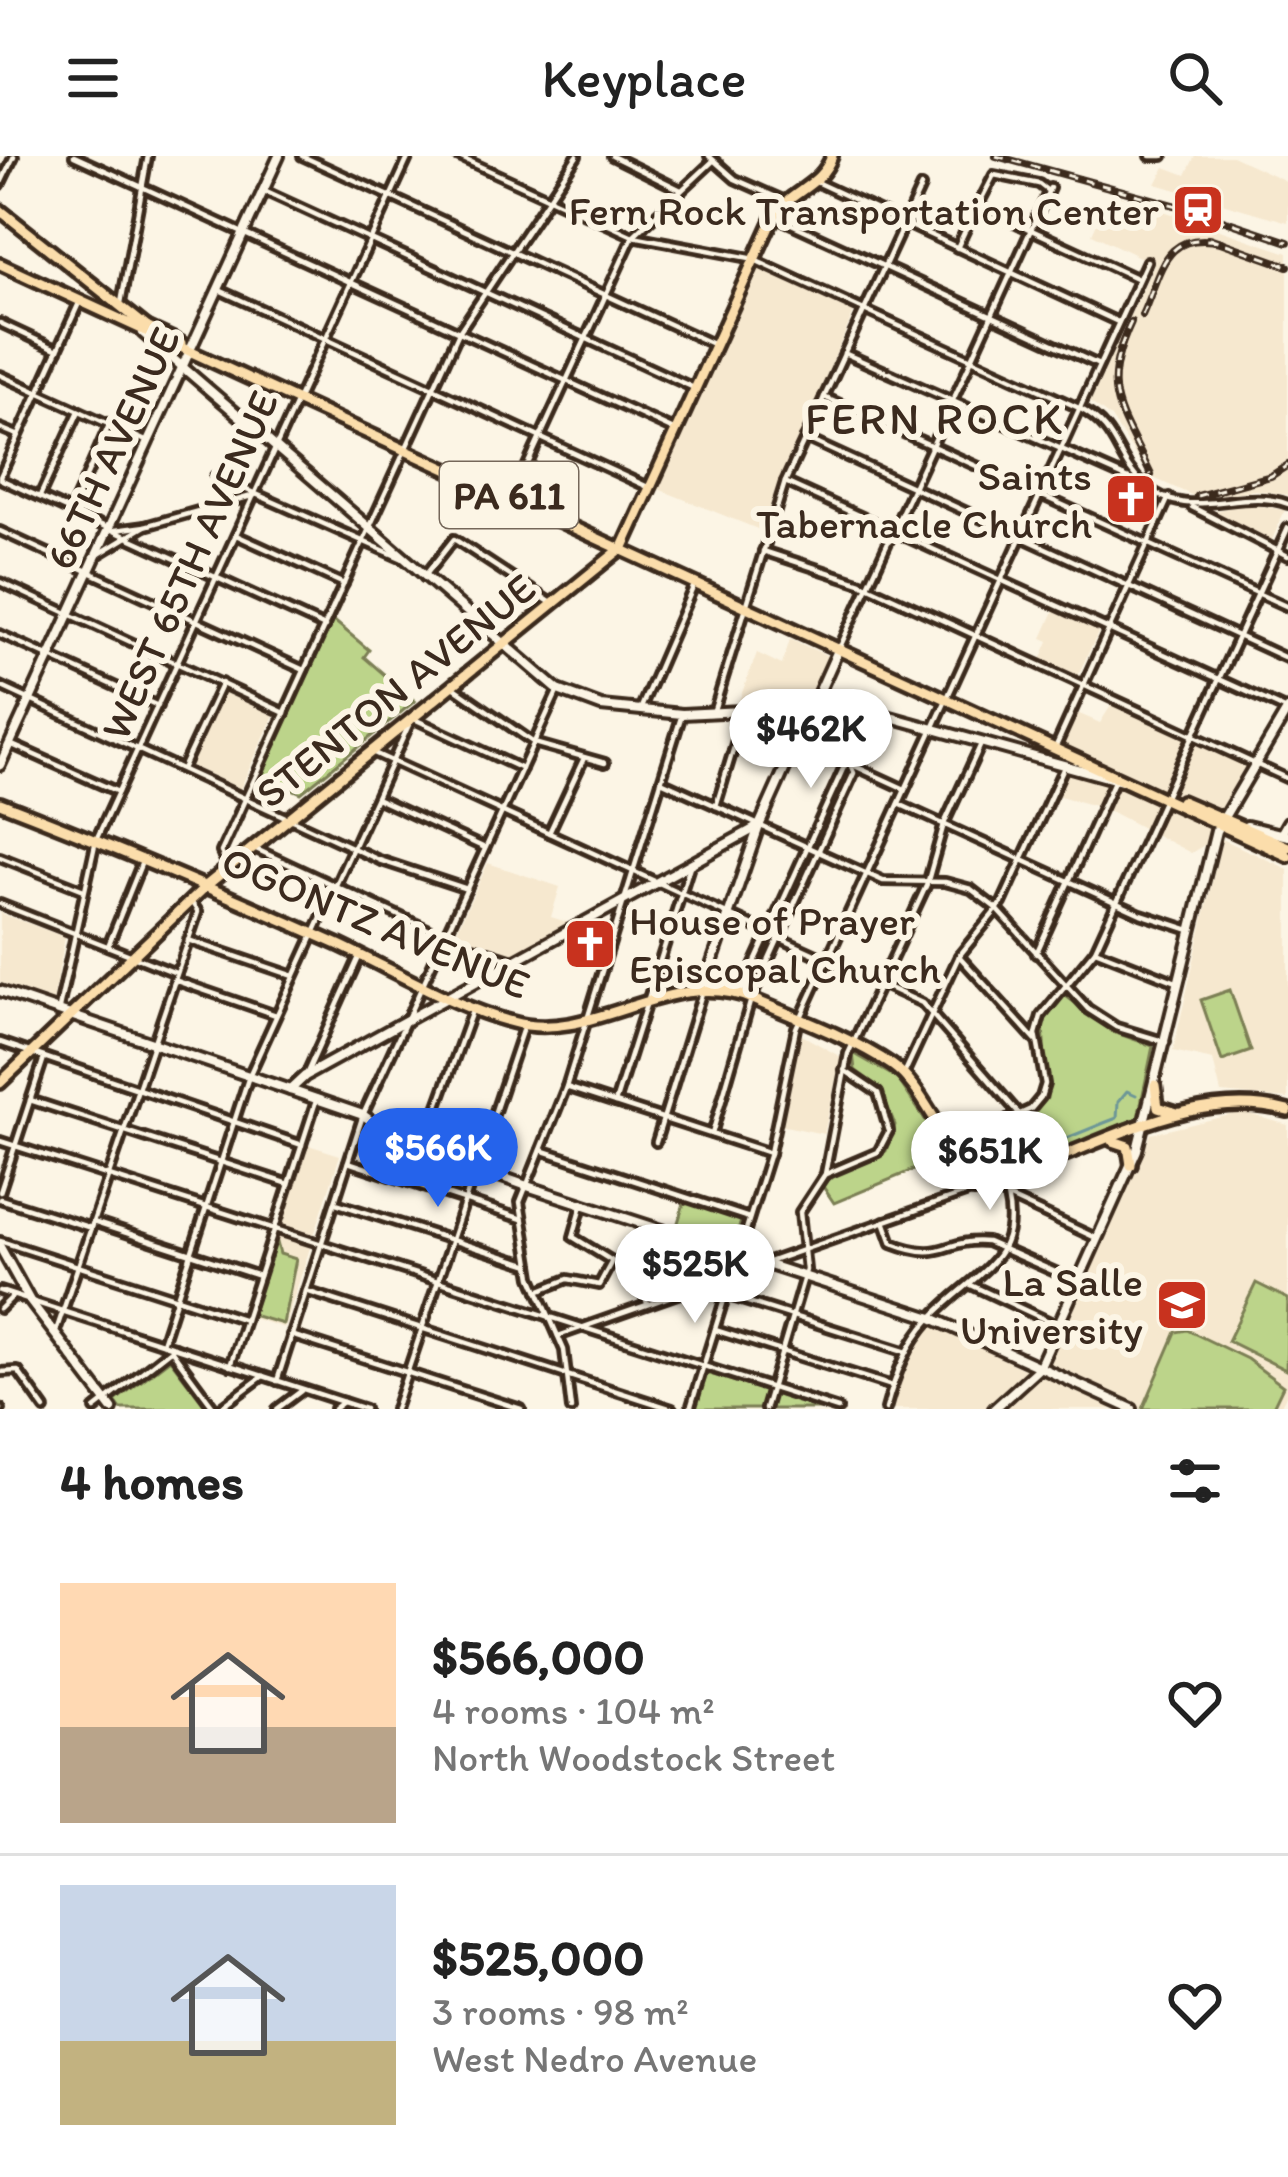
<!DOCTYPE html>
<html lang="en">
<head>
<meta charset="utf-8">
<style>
  :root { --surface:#fff; --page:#f2f2f2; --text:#222; --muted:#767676; --line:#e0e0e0; --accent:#2563eb }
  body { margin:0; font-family:Itim,sans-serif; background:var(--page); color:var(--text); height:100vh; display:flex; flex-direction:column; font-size:45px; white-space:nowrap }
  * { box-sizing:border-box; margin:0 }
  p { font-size:39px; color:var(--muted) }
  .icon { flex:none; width:66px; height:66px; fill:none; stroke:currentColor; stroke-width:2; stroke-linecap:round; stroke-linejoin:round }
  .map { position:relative; height:1253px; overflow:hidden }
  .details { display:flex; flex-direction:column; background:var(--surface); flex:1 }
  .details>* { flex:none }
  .price { position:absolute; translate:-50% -102px; padding:0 27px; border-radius:42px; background:#fff; color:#222; font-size:39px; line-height:78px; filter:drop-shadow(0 3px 6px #0008) }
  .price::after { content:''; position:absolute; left:50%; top:72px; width:36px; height:27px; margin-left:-18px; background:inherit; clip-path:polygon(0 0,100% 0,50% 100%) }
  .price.current { background:var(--accent); color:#fff }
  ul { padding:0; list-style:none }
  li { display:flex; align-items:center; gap:36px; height:300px; padding:0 60px }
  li+li { border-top:3px solid var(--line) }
  li span { display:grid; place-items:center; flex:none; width:336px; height:240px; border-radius:0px; color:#555 }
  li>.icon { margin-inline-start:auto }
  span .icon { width:144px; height:144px; fill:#fffc; stroke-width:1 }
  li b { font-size:51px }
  h2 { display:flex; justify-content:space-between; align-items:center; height:144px; padding:0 60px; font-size:51px }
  header { display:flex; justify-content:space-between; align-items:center; height:156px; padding:0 60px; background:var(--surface); font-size:54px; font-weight:600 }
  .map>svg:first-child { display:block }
  .built { fill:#f6e8cf }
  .green { fill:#bcd48a; stroke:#7c7f54; stroke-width:3 }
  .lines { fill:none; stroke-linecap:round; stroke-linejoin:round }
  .stream { stroke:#6d9797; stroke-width:3 }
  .street-casing { stroke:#3b2a1e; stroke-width:14 }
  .secondary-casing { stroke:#3b2a1e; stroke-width:16 }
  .primary-casing { stroke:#3b2a1e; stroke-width:18 }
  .street { stroke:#fcf5e5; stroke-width:4.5 }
  .secondary { stroke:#fcf5e5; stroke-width:8 }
  .primary { stroke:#fbddab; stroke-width:9 }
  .rail-casing { stroke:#3b2a1e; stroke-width:8 }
  .rail { stroke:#fcf5e5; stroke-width:3; stroke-dasharray:9; stroke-linecap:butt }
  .labels { text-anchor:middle; stroke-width:12; stroke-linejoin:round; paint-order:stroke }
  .shield { fill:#fcf5e5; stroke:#75675a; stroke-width:3 }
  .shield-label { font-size:39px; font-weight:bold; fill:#3b2a1e }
  .poi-label { font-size:42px; fill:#3b2a1e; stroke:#fcf5e5; text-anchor:end }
  .street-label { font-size:42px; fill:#3b2a1e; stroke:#fcf5e5 }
  .neighbourhood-label { font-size:45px; letter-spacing:3px; fill:#3b2a1e; stroke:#fcf5e5 }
</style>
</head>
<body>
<header><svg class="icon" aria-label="menu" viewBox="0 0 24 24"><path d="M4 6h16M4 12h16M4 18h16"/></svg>Keyplace<svg class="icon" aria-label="search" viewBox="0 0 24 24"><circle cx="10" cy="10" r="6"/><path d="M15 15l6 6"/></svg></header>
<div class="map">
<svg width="1288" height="1253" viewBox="0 0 1288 1253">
  <rect width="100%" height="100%" fill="#fcf5e5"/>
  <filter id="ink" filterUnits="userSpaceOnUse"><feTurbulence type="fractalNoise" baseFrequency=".00833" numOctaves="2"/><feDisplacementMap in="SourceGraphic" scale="24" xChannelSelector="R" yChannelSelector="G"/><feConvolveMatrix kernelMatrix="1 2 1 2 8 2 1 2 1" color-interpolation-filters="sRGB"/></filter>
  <g filter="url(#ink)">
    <g class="built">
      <polygon points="1195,0 1232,0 1288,26 1288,66 1156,28 1165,11 1186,19"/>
      <polygon points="1110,37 1288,97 1288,339 1255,334 1198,342 1149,320 1111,262 1090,246 1154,108 1092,78"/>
      <polygon points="757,110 854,156 760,374 656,332"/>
      <polygon points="1244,347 1285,354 1271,386 1209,357"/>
      <polygon points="1054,455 1099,475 1077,521 1041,504 1049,485 1042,482"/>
      <polygon points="790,483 828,500 808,544 737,550 757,497 782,509"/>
      <polygon points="223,536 274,559 240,633 189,609"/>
      <polygon points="1112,548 1248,610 1204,689 1191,697 1106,653 1056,639 1067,615 1063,583 1075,556 1100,567"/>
      <polygon points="1222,683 1288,713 1288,943 1221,937 1213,904 1173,895"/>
      <polygon points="488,707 560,731 551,761 573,768 514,800 454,780"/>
      <polygon points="0,757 65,781 53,846 0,827"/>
      <polygon points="800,878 841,901 824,978 780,969"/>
      <polygon points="1242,956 1288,969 1288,1236 1279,1253 891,1253 911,1198 932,1169 1043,1222 1151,978"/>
      <polygon points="305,988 340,999 284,1172 249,1161"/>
    </g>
    <g class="green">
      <polygon points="333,464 369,494 364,501 415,545 301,637 262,619"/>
      <polygon points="1230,834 1251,895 1222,905 1201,844"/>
      <path d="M1063,838l53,39 37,13 -15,72c-44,16 -122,65 -164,31 23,-21 54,-27 73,-51l-4,-75z"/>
      <polygon points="853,897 897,922 949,999 834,1047 820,1026 886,995 895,969 880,932 855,914"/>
      <polygon points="685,1044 742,1062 735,1083 716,1077 713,1085 676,1073"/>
      <polygon points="276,1083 280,1098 296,1103 283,1168 252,1159"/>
      <polygon points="1256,1127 1288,1143 1286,1214 1228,1185"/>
      <polygon points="1187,1174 1247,1203 1283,1230 1272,1253 1143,1253 1176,1176"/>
      <polygon points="170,1203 208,1253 121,1253 115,1245"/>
      <polygon points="707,1217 823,1253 696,1253"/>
    </g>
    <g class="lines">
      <g class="stream">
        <polyline points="978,992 989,1000"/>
        <polyline points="997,1001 1018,1002 1104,967 1117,962 1118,946 1127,935 1136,939"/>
      </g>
      <g class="street-casing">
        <g id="street">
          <polyline points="74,0 676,275"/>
          <polyline points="302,0 715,189"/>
          <path d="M457,0l176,80 117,22 329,150c41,21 36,52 65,77 45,39 95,1 144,19"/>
          <polyline points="612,0 681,34"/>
          <polyline points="709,0 735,23 785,45"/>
          <polyline points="1150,0 1163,0"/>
          <polyline points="816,26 1118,166"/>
          <polyline points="0,29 14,0"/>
          <polyline points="262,34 694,232"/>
          <polyline points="979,48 994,19 1039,28 1048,35"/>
          <polyline points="774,60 1099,209"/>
          <polyline points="957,92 977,49 1136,122"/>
          <polyline points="217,133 648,331"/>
          <polyline points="121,147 148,0"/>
          <polyline points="0,167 58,194"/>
          <polyline points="844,197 1145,330"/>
          <polyline points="0,219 148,286"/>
          <polyline points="824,241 1288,451"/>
          <polyline points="0,272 17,279"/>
          <polyline points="805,282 1288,503"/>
          <polyline points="215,320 401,402"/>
          <polyline points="0,321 79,147"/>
          <polyline points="0,323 325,471"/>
          <polyline points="785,326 1287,554"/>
          <polyline points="40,340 79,255"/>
          <polyline points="513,340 633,80 713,5"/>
          <polyline points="1192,351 1288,400"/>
          <polyline points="71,355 109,269"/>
          <polyline points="115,374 145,370"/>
          <polyline points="0,375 304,514"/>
          <polyline points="236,379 344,428"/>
          <polyline points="763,395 861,427 1288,623"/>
          <polyline points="99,398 145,370 255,339"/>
          <polyline points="424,421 454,383 550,446"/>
          <polyline points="0,426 285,557"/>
          <polyline points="0,478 158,550"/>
          <polyline points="840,491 1050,32"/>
          <polyline points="0,530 379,704 467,733"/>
          <polyline points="452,530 534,587 605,607"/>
          <polyline points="640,554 695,427"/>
          <polyline points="714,554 785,326 921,31"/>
          <polyline points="798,584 905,633"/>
          <polyline points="10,588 118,636"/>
          <polyline points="1056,590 1169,341"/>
          <polyline points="374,597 922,847 1019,958"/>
          <polyline points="182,613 222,527"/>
          <polyline points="661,625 883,725 945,726 971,733 997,753 1088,853 1116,871 1166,886"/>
          <polyline points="376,642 485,692"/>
          <polyline points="899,648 1141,758 1190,774"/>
          <polyline points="716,650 744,558"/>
          <polyline points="549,677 584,602"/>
          <polyline points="254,692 451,784 513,804"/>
          <polyline points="0,701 84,734"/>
          <polyline points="228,711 221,696 459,176 577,0"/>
          <polyline points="0,748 176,817"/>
          <polyline points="188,784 294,820"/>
          <polyline points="108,790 142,706"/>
          <polyline points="1095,794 1179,827"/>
          <polyline points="1036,798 1115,623"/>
          <polyline points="959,800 1036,885"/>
          <polyline points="174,824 276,859"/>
          <polyline points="740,839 843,613 875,558"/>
          <polyline points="59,852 96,684 409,0"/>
          <polyline points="0,886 302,989"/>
          <polyline points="904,918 959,800 1002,747 1064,611"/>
          <polyline points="306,919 360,799"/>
          <polyline points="566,931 770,997"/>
          <polyline points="30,944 289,1028"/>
          <polyline points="615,947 690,710"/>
          <polyline points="712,978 751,843 854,617 850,608"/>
          <polyline points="0,985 838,1253"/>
          <polyline points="656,986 702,837"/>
          <polyline points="423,991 472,855"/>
          <polyline points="541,994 749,1062"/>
          <polyline points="963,998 987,973 1031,953 1041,941 1045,928 1036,878 1041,860 1095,794 1288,372"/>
          <polyline points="348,1006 522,1063"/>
          <polyline points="826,1018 878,996 889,975 878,937 844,914"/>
          <polyline points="0,1036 44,902"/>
          <polyline points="1008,1041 1096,1082"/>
          <polyline points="0,1043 91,1072"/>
          <polyline points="336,1047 530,1109"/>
          <path d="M884,1065l8,22c54,21 50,-5 95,-1l91,40"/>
          <polyline points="93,1066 259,1120"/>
          <polyline points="0,1085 245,1164"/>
          <polyline points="971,1129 1059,1170"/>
          <polyline points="0,1135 365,1253"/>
          <polyline points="306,1135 672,1253"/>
          <polyline points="538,1135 568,1123 599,1129 612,1105 573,1081 582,1049"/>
          <polyline points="726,1139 907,1196"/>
          <polyline points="647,1147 641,1129 668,1076"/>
          <polyline points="0,1153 13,1140"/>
          <polyline points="715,1174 892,1230"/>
          <polyline points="56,1175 198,756 190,744"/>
          <polyline points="291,1179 521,1253"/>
          <path d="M558,1180l416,-146 26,-15c33,82 -22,93 -69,143 -24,26 -36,57 -45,91"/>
          <polyline points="162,1187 249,920 412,562 522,613"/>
          <polyline points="172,1195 215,1253"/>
          <polyline points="230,1210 317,942"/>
          <polyline points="0,1216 18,1215 45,1253"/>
          <polyline points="277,1225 363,959 558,534"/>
          <polyline points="0,1252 1,1253"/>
          <polyline points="95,1253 174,1191"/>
          <polyline points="219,1253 263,1220"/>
          <polyline points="277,1253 301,1235"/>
          <polyline points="334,1253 343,1246"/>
          <polyline points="395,1253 524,869"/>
          <polyline points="571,1253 564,1194 532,1121 520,1046 566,931 682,558"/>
          <polyline points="690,1253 770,997 796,872 1147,105"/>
          <polyline points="765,1253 806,1114 800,1056 825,1018 848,898 927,728 944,668 982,586"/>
        </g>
      </g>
      <g class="secondary-casing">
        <g id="secondary">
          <polyline points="143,177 558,534 601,550 682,558 821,551 876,557 1121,625"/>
          <polyline points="0,609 279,0"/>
          <polyline points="1247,670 1288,680"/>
          <polyline points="1281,678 1288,666"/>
          <polyline points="703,833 759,670 839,492"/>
          <polyline points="0,835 363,959 396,983 527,1030 932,1162 1132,1253"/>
          <polyline points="290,934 305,920 759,670"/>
          <polyline points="0,1091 30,1145 112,1253"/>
          <polyline points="994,1253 1039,1212 1137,994 1216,675 1288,553"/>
        </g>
      </g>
      <g class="primary-casing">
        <g id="primary">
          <polyline points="0,54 148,172"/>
          <polyline points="0,108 1288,700"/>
          <polyline points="142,169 181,187"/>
          <polyline points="1181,645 1288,691"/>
          <path d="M0,647c114,44 225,91 337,141 56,26 115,62 175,78 81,23 158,-57 240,-23 45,19 100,39 140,66 46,32 58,128 130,106 84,-28 176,-85 266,-60"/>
          <polyline points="708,818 737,834"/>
          <path d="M0,927l207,-198 416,-338 151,-331c17,-26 47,-29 58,-60"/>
          <polyline points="1155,929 1158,951 1177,957"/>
          <polyline points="1113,985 1128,990 1131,1009"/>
          <polyline points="963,998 995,1016"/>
          <polyline points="974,1034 980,1021 976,1012"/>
        </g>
      </g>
      <use href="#street" class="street"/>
      <use href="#secondary" class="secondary"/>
      <use href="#primary" class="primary"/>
      <g class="rail-casing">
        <g id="rail">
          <polyline points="996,0 1196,55"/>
          <polyline points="1199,56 1288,86"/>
          <polyline points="1209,82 1288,110"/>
          <path d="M1142,159c20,-44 21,-85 79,-73"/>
          <path d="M1131,166c-33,71 -11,87 20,153"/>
          <polyline points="1197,340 1271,320 1288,309"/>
        </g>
      </g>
      <use href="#rail" class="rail"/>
    </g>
  </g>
  <defs>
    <g id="station-square" transform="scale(2.7)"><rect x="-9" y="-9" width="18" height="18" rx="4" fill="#c8321e" stroke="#fcf5e5"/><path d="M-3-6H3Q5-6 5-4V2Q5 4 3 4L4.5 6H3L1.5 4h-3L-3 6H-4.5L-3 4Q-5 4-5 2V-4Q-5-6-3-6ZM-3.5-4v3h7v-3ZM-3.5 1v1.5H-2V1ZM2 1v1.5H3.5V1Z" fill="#fff"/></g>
    <g id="church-square" transform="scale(2.7)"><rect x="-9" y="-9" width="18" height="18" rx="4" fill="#c8321e" stroke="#fcf5e5"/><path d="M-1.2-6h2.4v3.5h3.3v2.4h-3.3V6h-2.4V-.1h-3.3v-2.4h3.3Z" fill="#fff"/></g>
    <g id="university-square" transform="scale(2.7)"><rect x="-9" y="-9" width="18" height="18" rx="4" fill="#c8321e" stroke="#fcf5e5"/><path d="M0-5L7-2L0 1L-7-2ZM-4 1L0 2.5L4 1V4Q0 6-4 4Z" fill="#fff"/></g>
  </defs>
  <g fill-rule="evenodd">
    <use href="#station-square" x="1198" y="54"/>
    <use href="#church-square" x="1131" y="343"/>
    <use href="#church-square" x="590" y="788"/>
    <use href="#university-square" x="1182" y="1149"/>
  </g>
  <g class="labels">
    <rect class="shield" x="440" y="306" width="138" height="66" rx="9"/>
    <g class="shield-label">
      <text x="509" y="353">PA 611</text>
    </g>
    <g class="poi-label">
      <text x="1159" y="69">Fern Rock Transportation Center</text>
      <text x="1092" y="334">Saints<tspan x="1092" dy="48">Tabernacle Church</tspan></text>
      <text x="629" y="779" text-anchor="start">House of Prayer<tspan x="629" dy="48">Episcopal Church</tspan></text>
      <text x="1143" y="1140">La Salle<tspan x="1143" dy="48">University</tspan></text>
    </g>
    <g class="street-label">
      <text transform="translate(112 292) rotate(-65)" y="15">66TH AVENUE</text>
      <text transform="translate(189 409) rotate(-66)" y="15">WEST 65TH AVENUE</text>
      <text transform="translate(395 534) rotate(-39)" y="15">STENTON AVENUE</text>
      <text transform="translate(376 766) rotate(23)" y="15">OGONTZ AVENUE</text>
    </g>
    <g class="neighbourhood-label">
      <text x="935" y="278">FERN ROCK</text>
    </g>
  </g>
</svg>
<b class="price" style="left:811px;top:635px">$462K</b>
<b class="price current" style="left:438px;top:1054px">$566K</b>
<b class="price" style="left:990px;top:1057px">$651K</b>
<b class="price" style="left:695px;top:1170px">$525K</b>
</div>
<section class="details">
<h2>4 homes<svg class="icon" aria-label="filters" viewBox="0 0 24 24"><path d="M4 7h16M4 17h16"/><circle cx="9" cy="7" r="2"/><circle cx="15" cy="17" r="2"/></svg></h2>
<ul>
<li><span style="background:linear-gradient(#ffd9b3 60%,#b9a48a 0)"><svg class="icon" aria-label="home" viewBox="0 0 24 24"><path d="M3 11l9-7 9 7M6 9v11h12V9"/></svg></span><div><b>$566,000</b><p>4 rooms · 104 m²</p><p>North Woodstock Street</p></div><svg class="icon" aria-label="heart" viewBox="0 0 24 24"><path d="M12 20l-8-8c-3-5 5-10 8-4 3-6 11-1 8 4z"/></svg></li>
<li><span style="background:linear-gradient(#c9d6e8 65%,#c2b280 0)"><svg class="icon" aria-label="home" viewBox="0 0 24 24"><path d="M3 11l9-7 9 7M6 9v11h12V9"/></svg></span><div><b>$525,000</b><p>3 rooms · 98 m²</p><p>West Nedro Avenue</p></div><svg class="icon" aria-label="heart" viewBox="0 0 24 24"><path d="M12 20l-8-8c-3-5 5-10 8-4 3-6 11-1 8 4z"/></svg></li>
</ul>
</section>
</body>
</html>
